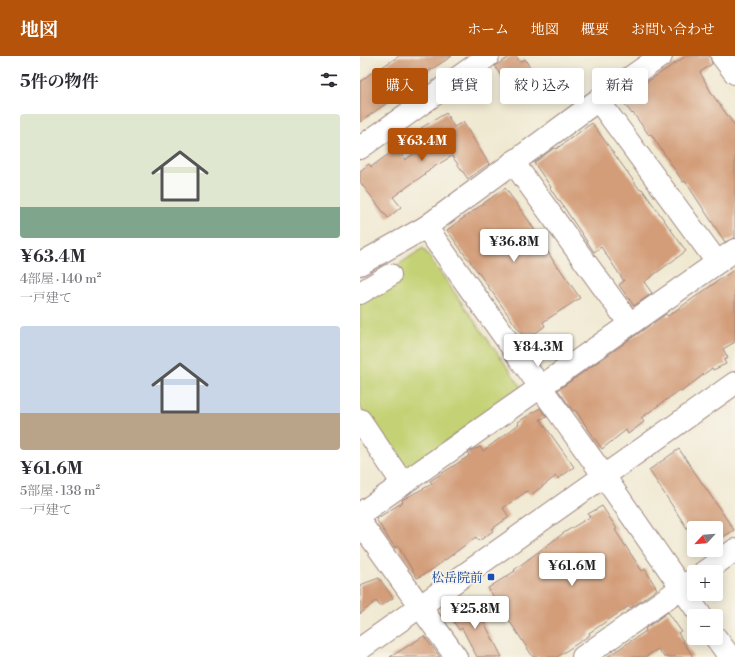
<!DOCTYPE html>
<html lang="ja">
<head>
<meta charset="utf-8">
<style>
  :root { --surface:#fff; --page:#f2f2f3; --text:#2b2b33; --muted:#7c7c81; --accent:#b45309 }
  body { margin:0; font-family:"Libre Bodoni","Noto Serif JP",serif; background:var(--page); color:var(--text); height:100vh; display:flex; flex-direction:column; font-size:15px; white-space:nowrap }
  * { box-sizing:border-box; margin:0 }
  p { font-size:13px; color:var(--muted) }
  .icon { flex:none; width:22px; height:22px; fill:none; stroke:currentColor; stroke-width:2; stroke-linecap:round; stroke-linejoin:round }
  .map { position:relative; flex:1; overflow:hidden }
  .sheet { display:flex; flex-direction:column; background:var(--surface); width:360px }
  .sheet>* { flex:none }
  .hud { position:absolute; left:12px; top:12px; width:303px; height:36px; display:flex; gap:8px }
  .needle { width:26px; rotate:244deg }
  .buttons { position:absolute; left:327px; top:465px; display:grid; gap:8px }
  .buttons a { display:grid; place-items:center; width:36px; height:36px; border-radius:4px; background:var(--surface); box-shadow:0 2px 10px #0003; font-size:20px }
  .price { position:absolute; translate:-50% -34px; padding:0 9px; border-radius:4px; background:#fff; color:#222; font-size:13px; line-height:26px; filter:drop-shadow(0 1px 2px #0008) }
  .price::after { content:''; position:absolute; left:50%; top:24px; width:12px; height:9px; margin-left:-6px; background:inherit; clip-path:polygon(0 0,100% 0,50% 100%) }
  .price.selected { background:var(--accent); color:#fff }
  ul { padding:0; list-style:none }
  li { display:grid; align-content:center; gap:8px; height:212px; padding:0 20px }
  li span { display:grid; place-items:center; height:124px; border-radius:4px; color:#555 }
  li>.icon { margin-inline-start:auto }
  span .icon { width:72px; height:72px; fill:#fffc; stroke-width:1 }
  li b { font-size:17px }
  h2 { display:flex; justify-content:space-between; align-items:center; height:48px; padding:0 20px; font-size:17px }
  .pill { padding:0 14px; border-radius:4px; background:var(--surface); box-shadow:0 2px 10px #0003; font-size:14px; line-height:36px }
  .pill.selected { background:var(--accent); color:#fff }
  header { display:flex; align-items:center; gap:24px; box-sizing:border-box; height:56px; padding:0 20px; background:var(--accent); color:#fff }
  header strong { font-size:19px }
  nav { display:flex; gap:22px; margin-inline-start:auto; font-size:14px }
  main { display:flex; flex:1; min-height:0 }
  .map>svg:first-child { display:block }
  .green { fill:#c4d274; stroke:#877850 }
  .building { fill:#d39d79 }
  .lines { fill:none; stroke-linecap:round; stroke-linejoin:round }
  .minor-casing { stroke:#9d847e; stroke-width:24 }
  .minor { stroke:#fff; stroke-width:22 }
  .transit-dot { fill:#1a4fb4; stroke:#f7f3e8; stroke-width:1.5 }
  .labels { text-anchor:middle; stroke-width:3.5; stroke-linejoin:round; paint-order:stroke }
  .transit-label { font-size:13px; fill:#164399; stroke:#f7f3e8; text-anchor:end }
</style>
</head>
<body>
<header>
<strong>地図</strong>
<nav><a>ホーム</a><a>地図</a><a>概要</a><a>お問い合わせ</a></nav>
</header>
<main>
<section class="sheet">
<h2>5件の物件<svg class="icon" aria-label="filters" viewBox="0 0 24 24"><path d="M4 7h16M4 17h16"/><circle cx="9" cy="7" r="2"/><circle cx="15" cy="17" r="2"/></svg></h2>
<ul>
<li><span style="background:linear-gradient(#dfe7d0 75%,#7fa58c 0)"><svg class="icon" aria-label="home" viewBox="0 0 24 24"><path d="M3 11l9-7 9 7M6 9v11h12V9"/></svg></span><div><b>¥63.4M</b><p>4部屋 · 140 m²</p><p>一戸建て</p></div></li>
<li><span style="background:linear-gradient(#c9d6e8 70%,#b9a48a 0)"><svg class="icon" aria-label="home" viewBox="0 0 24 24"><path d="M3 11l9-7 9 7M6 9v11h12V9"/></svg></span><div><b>¥61.6M</b><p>5部屋 · 138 m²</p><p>一戸建て</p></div></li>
</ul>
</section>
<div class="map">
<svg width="375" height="601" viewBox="0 0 375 601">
  <rect width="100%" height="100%" fill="#f7f3e8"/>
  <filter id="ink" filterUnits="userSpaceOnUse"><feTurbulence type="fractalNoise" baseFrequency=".025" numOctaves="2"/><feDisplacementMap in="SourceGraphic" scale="8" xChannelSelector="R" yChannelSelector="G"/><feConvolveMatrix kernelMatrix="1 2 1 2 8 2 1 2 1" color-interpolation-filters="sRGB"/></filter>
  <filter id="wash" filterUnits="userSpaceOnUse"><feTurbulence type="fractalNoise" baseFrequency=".012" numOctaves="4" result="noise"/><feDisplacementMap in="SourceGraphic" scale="16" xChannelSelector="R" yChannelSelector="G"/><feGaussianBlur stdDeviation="0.9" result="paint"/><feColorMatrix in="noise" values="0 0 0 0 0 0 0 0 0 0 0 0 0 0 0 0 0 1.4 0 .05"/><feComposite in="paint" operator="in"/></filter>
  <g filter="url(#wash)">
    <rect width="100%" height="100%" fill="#f0e9d2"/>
    <polygon class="green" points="63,192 162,332 45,414 0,351 0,248 35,211"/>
    <g id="blocks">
      <g class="building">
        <polygon points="39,0 92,0 29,41 31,44 0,66 0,26 15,14 16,15"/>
        <polygon points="151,0 156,0 160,6 165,3 173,17 148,32 135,10"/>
        <polygon points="326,0 350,0 352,8 340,16 352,38 375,70 375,182 365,186 325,125 323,126 291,78 289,79 273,57 272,58 261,43"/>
        <polygon points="86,57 94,71 103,66 129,108 108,123 92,100 64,117 65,118 33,141 41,151 28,162 0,126 0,115 9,108 11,111 37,92 45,104 70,86 61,72"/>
        <polygon points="232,67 280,134 282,133 326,195 284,226 292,237 274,250 259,229 264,225 241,191 234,196 199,144 198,144 190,132 191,131 174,107 194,92 196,93"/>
        <polygon points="145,132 169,165 197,211 198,210 220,242 183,266 185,270 166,284 108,202 107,202 87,174"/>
        <polygon points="375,213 375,286 363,293 368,302 364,304 366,308 353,314 352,312 321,336 320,334 281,362 284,366 268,378 266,374 242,393 215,354 213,355 198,334 306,258 308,260"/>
        <polygon points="180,352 187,361 180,363 214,411 198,423 196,420 171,439 167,435 143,452 149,461 132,473 133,475 119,485 116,481 70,515 57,522 38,490 35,492 16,463 43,446 42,444 72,428 70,425 109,400 108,397 112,394 120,391 123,395 159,368 158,366"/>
        <polygon points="319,393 374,474 356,486 356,472 334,472 334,483 289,414"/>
        <polygon points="242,450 257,473 255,474 282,515 285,513 297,533 271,552 269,550 229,577 230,579 197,601 173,601 128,532 155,515 154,514 205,476 230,461 228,458"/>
        <polygon points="19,522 33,542 20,550 16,545 0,558 0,529"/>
        <polygon points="112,543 142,601 117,601 102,572 99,574 88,557"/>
        <polygon points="308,556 321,575 318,577 333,601 304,601 298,593 285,601 247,601 286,575 285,573"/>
        <polygon points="64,580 80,601 30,601"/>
      </g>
    </g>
  </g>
  <g filter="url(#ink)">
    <use href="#blocks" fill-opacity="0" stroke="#9d847e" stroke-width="1"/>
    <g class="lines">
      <g class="minor-casing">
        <g id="minor">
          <polyline points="301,0 238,44 66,171 244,420 341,560"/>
          <polyline points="362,0 375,17"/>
          <polyline points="238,44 357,206"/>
          <polyline points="0,92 128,0"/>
          <polyline points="153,106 270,268"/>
          <polyline points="0,208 66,171"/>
          <polyline points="0,237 30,219"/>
          <polyline points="0,364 43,428"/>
          <polyline points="0,458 375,194"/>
          <polyline points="0,466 96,601"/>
          <polyline points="344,516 375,494"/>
          <polyline points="356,582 370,601"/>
          <polyline points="0,593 375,327"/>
          <polyline points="223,601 334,523"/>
        </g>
      </g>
      <use href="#minor" class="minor"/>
    </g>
  </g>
  <rect class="transit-dot" x="127" y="517" width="8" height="8" rx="2"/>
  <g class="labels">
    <g class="transit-label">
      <text x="123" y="526">松岳院前</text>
    </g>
  </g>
</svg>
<div class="buttons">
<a><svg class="needle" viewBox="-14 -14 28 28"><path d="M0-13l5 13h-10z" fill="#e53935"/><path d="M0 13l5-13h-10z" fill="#7c7c81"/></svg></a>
<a>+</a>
<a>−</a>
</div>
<b class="price selected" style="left:62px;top:106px">¥63.4M</b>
<b class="price" style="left:154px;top:207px">¥36.8M</b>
<b class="price" style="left:178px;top:312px">¥84.3M</b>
<b class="price" style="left:212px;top:531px">¥61.6M</b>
<b class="price" style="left:115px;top:574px">¥25.8M</b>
<div class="hud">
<a class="pill selected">購入</a>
<a class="pill">賃貸</a>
<a class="pill">絞り込み</a>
<a class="pill">新着</a>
</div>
</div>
</main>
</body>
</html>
